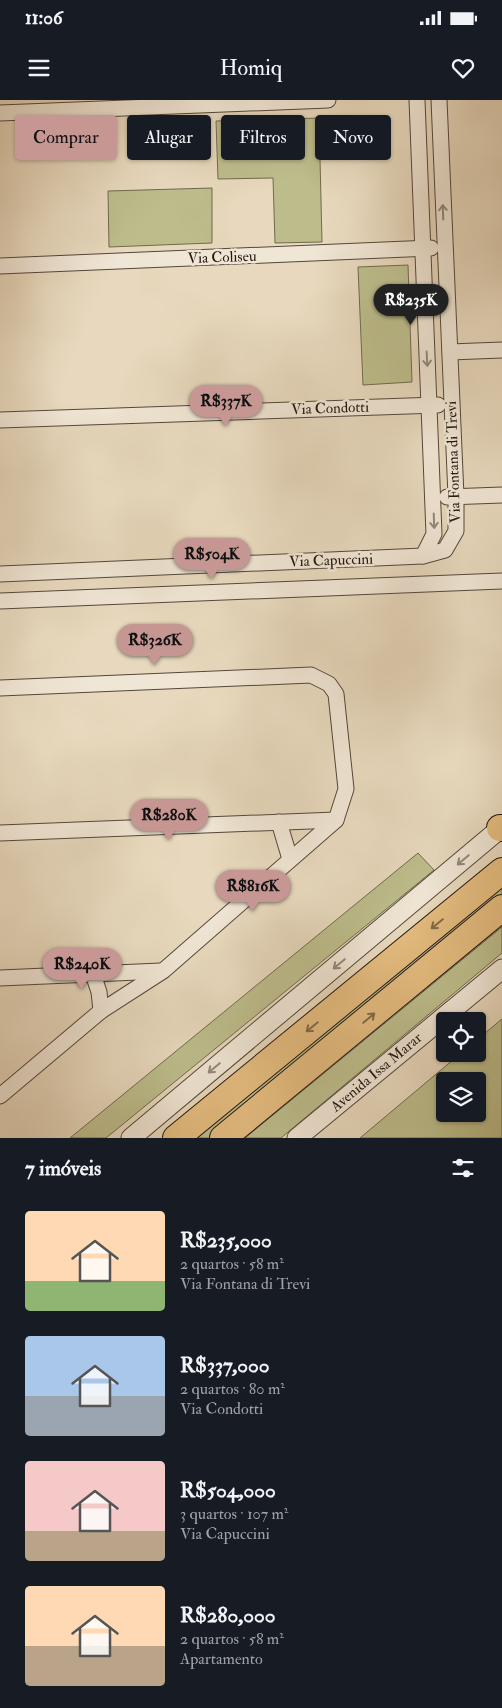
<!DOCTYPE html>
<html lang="pt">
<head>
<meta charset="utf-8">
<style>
  :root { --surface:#171b24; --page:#242831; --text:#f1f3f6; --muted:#9ea1a6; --accent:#c59692 }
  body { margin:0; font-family:"IM FELL Double Pica",serif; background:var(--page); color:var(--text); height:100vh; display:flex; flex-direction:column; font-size:19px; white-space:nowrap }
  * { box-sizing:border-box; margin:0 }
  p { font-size:16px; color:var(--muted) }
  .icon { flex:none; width:28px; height:28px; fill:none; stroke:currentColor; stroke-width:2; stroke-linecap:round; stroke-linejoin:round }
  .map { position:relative; height:1038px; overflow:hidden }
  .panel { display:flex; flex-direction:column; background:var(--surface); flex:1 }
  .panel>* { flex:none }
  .guide { position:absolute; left:15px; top:15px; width:472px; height:45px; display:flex; gap:10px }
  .buttons { position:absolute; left:436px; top:912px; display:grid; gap:10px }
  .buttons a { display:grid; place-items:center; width:50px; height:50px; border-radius:5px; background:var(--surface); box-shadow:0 1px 4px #0004; font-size:25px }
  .price { position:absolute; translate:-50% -42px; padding:0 11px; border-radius:18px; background:var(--accent); color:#111; font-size:16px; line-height:32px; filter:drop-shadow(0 1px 2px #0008) }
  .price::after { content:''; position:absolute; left:50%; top:30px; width:15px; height:11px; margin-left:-8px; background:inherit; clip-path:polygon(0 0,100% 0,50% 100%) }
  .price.active { background:#222; color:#fff }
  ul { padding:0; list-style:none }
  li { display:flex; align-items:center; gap:15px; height:125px; padding:0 25px }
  li span { display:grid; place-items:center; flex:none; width:140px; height:100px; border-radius:5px; color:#555 }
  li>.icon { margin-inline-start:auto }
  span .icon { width:60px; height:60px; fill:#fffc; stroke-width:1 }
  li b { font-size:21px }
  h2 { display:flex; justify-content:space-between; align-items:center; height:60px; padding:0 25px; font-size:21px }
  .tag { padding:0 18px; border-radius:5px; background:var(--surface); box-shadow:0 1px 4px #0004; font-size:18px; line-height:45px }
  .tag.active { background:var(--accent); color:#111 }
  .status { display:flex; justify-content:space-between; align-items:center; height:35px; padding:0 25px; background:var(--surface); direction:ltr }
  .status svg { height:14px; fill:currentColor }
  header { display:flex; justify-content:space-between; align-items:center; height:65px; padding:0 25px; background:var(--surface); font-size:22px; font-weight:600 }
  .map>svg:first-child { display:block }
  .green { fill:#bdbd8c; stroke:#706a4e; fill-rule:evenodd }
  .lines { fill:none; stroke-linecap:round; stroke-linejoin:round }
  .minor-casing { stroke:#54473b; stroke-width:17 }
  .tertiary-casing { stroke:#54473b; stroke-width:21 }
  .motorway-casing { stroke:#22160f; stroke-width:28 }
  .minor { stroke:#f0e6d5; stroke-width:15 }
  .tertiary { stroke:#f0e6d5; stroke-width:19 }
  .motorway { stroke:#e4bc7f; stroke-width:26 }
  .oneway { stroke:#93887c }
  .oneway2 { stroke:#836947 }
  .labels { text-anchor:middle; stroke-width:5; stroke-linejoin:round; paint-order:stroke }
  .street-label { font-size:15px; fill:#22160f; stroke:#f0e6d5 }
</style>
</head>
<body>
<div class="status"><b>11:06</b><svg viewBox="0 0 49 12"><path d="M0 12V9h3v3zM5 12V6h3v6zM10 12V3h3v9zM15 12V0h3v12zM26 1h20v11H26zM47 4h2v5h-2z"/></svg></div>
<header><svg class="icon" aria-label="menu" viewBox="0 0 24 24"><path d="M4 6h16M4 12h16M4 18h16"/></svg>Homiq<svg class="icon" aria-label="heart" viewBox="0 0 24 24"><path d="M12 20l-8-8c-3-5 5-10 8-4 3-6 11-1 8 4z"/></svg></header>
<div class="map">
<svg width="502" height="1038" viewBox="0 0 502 1038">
  <rect width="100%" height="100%" fill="#e8d9be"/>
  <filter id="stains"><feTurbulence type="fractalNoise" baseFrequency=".004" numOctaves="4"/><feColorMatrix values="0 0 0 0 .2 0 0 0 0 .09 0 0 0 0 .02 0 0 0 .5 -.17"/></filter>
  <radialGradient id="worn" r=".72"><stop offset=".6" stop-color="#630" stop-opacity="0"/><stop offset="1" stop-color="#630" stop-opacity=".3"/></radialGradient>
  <g class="green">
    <polygon points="319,18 322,142 275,143 273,78 218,79 216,21"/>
    <polygon points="212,88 212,143 109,147 108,91"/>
    <polygon points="408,165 412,282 363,285 358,167"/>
    <polygon points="418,753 434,770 106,1038 70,1038"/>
    <polygon points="502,781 502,798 209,1038 190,1038"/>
    <polygon points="502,827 502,853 281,1038 245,1038"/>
    <path d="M502,919v119h-142l100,-84h18v-15zM445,981h33v33h-33z"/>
  </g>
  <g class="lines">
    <g class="minor-casing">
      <g id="minor">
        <polyline points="417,0 434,434 423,456"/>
        <polyline points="0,13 328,0"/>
        <polyline points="0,166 431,148"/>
        <polyline points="450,252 502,250"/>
        <polyline points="0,320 438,305"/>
        <polyline points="447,397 502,395"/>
        <polyline points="0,474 423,456 445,450 456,431 456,396 439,0"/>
        <polyline points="0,501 502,481"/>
        <polyline points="0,588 311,575 329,584 336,594 346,689 336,720 163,871 101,911 0,996"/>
        <polyline points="279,722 290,759"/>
        <polyline points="0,733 336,720"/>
        <polyline points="93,874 99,892 101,911"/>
        <polyline points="0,878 161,871"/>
      </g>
    </g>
    <g class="tertiary-casing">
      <g id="tertiary">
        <polyline points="131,1038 502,727"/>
        <polyline points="297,1038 502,869"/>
      </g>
    </g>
    <g class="motorway-casing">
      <g id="motorway">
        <polyline points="500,728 502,728"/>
        <polyline points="176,1038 502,771"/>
        <polyline points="223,1038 502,808"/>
      </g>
    </g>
    <use href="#minor" class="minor"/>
    <use href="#tertiary" class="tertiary"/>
    <use href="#motorway" class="motorway"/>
  </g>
  <defs><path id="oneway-shaft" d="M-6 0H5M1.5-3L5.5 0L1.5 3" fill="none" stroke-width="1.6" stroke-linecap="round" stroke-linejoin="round" transform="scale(1.25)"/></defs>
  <g class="oneway">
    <use href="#oneway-shaft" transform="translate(443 112) rotate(-92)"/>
    <use href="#oneway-shaft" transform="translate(427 259) rotate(87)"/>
    <use href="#oneway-shaft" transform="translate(434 421) rotate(88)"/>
    <use href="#oneway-shaft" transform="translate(463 760) rotate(140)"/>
    <use href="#oneway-shaft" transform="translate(339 864) rotate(140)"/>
    <use href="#oneway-shaft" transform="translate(214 968) rotate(140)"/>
  </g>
  <g class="oneway2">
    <use href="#oneway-shaft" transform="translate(437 824) rotate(141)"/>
    <use href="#oneway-shaft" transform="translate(369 918) rotate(-40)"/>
    <use href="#oneway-shaft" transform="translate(312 927) rotate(141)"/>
  </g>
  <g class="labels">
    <g class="street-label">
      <text transform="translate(222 157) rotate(-2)" y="5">Via Coliseu</text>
      <text transform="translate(330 308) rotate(-2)" y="5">Via Condotti</text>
      <text transform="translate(453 362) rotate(-92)" y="5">Via Fontana di Trevi</text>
      <text transform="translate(331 460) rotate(-2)" y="5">Via Capuccini</text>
      <text transform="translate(376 972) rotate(-40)" y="5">Avenida Issa Marar</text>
    </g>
  </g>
  <rect width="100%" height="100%" filter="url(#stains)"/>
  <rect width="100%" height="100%" fill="url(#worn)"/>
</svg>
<div class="buttons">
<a><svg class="icon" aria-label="locate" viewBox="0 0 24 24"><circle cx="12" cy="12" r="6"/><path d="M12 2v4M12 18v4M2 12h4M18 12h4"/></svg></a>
<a><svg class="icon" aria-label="layers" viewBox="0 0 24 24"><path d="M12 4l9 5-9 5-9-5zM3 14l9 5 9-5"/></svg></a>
</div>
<b class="price active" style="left:411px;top:226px">R$235K</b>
<b class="price" style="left:226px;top:327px">R$337K</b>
<b class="price" style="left:212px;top:480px">R$504K</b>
<b class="price" style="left:155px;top:566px">R$326K</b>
<b class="price" style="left:169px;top:741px">R$280K</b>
<b class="price" style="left:253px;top:812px">R$816K</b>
<b class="price" style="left:82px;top:890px">R$240K</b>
<div class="guide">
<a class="tag active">Comprar</a>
<a class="tag">Alugar</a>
<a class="tag">Filtros</a>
<a class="tag">Novo</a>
</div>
</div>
<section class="panel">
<h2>7 imóveis<svg class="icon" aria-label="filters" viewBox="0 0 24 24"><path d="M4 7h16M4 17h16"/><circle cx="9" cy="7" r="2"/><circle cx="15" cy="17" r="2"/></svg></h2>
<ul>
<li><span style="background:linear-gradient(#ffd9b3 70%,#8fb573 0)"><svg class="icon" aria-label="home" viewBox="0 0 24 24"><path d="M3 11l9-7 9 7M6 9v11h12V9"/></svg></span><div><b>R$235,000</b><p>2 quartos · 58 m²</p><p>Via Fontana di Trevi</p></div></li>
<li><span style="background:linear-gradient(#a9c7e8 60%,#9aa5b1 0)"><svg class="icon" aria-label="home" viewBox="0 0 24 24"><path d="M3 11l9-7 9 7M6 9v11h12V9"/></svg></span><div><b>R$337,000</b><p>2 quartos · 80 m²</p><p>Via Condotti</p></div></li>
<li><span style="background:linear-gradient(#f6c9c9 70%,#b9a48a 0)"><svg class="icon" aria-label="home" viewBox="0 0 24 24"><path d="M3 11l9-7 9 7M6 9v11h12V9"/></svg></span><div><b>R$504,000</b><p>3 quartos · 107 m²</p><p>Via Capuccini</p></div></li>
<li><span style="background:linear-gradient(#ffd9b3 60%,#b9a48a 0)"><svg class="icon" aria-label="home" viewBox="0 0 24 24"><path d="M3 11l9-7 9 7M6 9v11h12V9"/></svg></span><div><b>R$280,000</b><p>2 quartos · 58 m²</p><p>Apartamento</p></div></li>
</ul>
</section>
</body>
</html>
